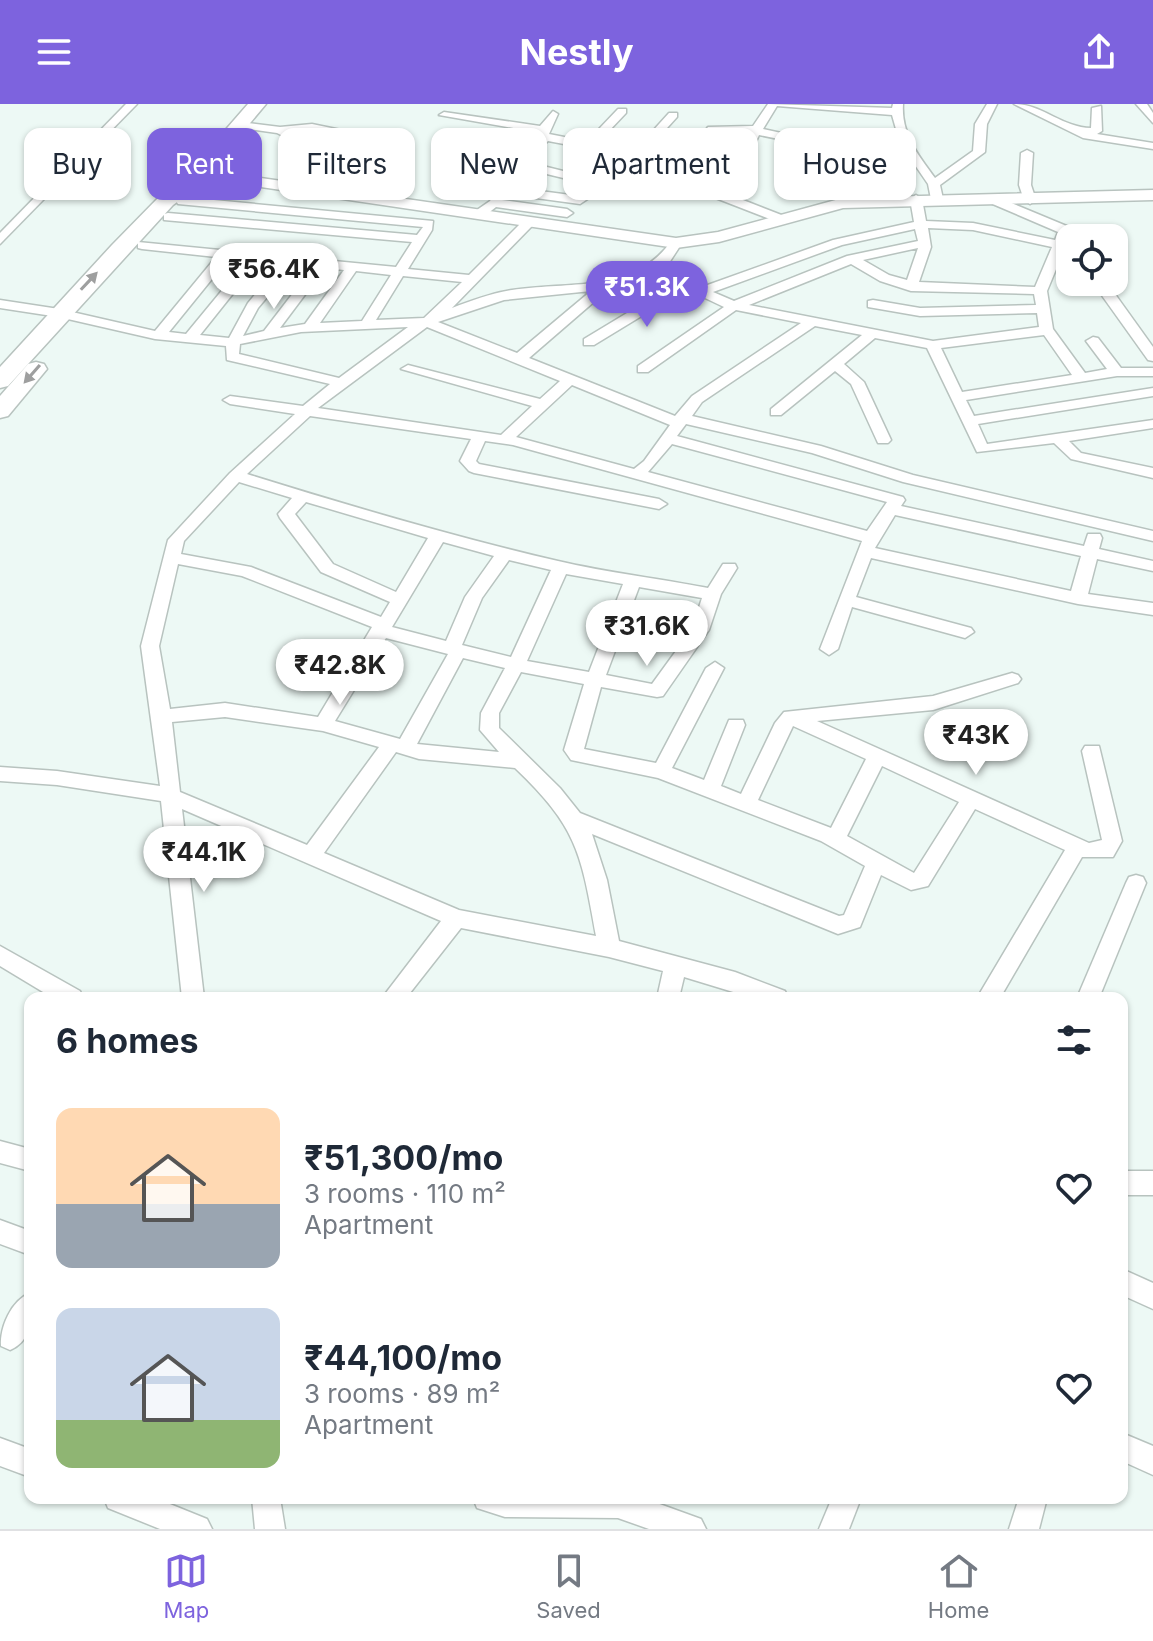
<!DOCTYPE html>
<html lang="en">
<head>
<meta charset="utf-8">
<style>
  :root { --surface:#fff; --page:#f2f2f3; --text:#1f2937; --muted:#747a83; --line:#e0e1e3; --accent:#7d63de }
  body { margin:0; font-family:Inter,sans-serif; background:var(--page); color:var(--text); height:100vh; display:flex; flex-direction:column; font-size:30px; white-space:nowrap }
  * { box-sizing:border-box; margin:0 }
  p { font-size:26px; color:var(--muted) }
  .icon { flex:none; width:44px; height:44px; fill:none; stroke:currentColor; stroke-width:2; stroke-linecap:round; stroke-linejoin:round }
  .map { position:relative; flex:1; overflow:hidden }
  .details { position:absolute; left:24px; top:888px; width:1104px; height:512px; display:flex; flex-direction:column; background:var(--surface); border-radius:16px; box-shadow:0 2px 6px #0004 }
  .details>* { flex:none }
  .banner { position:absolute; left:24px; top:24px; width:1106px; height:72px; display:flex; gap:16px }
  .controls { position:absolute; left:1056px; top:120px; display:grid; gap:16px }
  .controls a { display:grid; place-items:center; width:72px; height:72px; border-radius:16px; background:var(--surface); box-shadow:0 2px 6px #0004; font-size:40px }
  .price { position:absolute; translate:-50% -68px; padding:0 18px; border-radius:28px; background:#fff; color:#222; font-size:26px; line-height:52px; filter:drop-shadow(0 2px 4px #0008) }
  .price::after { content:''; position:absolute; left:50%; top:48px; width:24px; height:18px; margin-left:-12px; background:inherit; clip-path:polygon(0 0,100% 0,50% 100%) }
  .price.active { background:var(--accent); color:#fff }
  ul { padding:0; list-style:none }
  li { display:flex; align-items:center; gap:24px; height:200px; padding:0 32px }
  li span { display:grid; place-items:center; flex:none; width:224px; height:160px; border-radius:16px; color:#555 }
  li>.icon { margin-inline-start:auto }
  span .icon { width:96px; height:96px; fill:#fffc; stroke-width:1 }
  li b { font-size:34px }
  h2 { display:flex; justify-content:space-between; align-items:center; height:96px; padding:0 32px; font-size:34px }
  .pill { padding:0 28px; border-radius:16px; background:var(--surface); box-shadow:0 2px 6px #0004; font-size:28px; line-height:72px }
  .pill.active { background:var(--accent); color:#fff }
  header { display:flex; justify-content:space-between; align-items:center; height:104px; padding:0 32px; background:var(--accent); color:#fff; font-size:36px; font-weight:700 }
  .dock { display:flex; justify-content:space-around; align-items:center; height:112px; border-top:2px solid var(--line); background:var(--surface); font-size:22px; color:var(--muted) }
  .dock a { display:grid; justify-items:center; gap:4px }
  .dock .active { color:var(--accent) }
  .map>svg:first-child { display:block }
  .lines { fill:none; stroke-linecap:round; stroke-linejoin:round }
  .minor-casing { stroke:#b8c3bf; stroke-width:3 }
  .secondary-casing { stroke:#b8c3bf; stroke-width:3 }
  .primary-casing { stroke:#b8c3bf; stroke-width:3 }
  .minor { fill:#fff; fill-rule:evenodd }
  .secondary { fill:#fff; fill-rule:evenodd }
  .primary { fill:#fff; fill-rule:evenodd }
  .oneway { fill:#9e9f9f }
</style>
</head>
<body>
<header><svg class="icon" aria-label="menu" viewBox="0 0 24 24"><path d="M4 6h16M4 12h16M4 18h16"/></svg>Nestly<svg class="icon" aria-label="share" viewBox="0 0 24 24"><path d="M12 15V3M7 8l5-5 5 5M5 13v7h14v-7"/></svg></header>
<div class="map">
<svg width="1153" height="1425" viewBox="0 0 1153 1425">
  <rect width="100%" height="100%" fill="#edf9f5"/>
  <g class="lines">
    <g class="minor-casing">
      <g id="minor">
        <polygon points="126,0 137,0 0,140 0,129"/>
        <path d="M768,0l124,4 1,-4h10c-2,30 15,51 32,74l38,-27 2,-27 12,-20h10l-10,20 -2,28 -45,33 3,14 -6,4 -6,-4 -3,-15 -24,-35 -72,1 -73,-15 -7,15v18l-32,23 64,25v6l-4,1 -67,-26 -50,-8 -24,6 -41,-3 -18,12 -74,-10 -4,6 65,9 6,4 -6,4 -71,-10 -14,11h-8v-6l16,-11 25,-39 24,-25 -3,-5 -97,-17 5,-3 96,14 13,-15 5,3 -9,20 51,10 -2,-14 20,-21h8v4l-18,19 5,8 -2,8 6,7 -2,2h-8l-6,-6 -53,-10 -21,21 64,16 59,-44 19,-21h8v4l-19,21 -59,45c9,4 21,4 31,4 39,1 57,-33 78,-60l45,-1zM777,2l115,9 8,28 -68,1 -69,-15zM715,28h34l-8,18 -1,17 -32,22 -35,-6zM522,64l66,16 2,3 -12,9 -68,-9z"/>
        <path d="M1014,0c28,0 49,24 77,24l1,-20 9,-2 1,25 -5,3 56,9v6l-70,-11z"/>
        <polygon points="1136,0 1147,0 1153,9 1153,19"/>
        <polygon points="240,18 280,23 312,20 375,33 369,36 312,26 293,28 305,34 365,49 367,51 361,54 297,39 277,29 236,23 236,19"/>
        <polygon points="1027,46 1033,49 1031,81 1036,96 1030,100 1024,96 1019,81 1021,49"/>
        <polygon points="836,82 840,83 849,99 847,102 837,99 830,86"/>
        <path d="M916,91l6,4 4,22 47,2 82,17 3,-8 -70,-30v-6l4,-1 77,32 -3,18 -19,46 6,38 32,44 22,-4 -21,-28 7,-4 5,1 23,30h32v8h-36l-151,24 8,16 179,-28v8l-175,28 9,20 166,-24v8l-84,13 12,12 72,15v10l-82,-19 -17,-16 -77,9 -50,-104 -52,-10 -31,26 20,18 27,58 -3,3h-10l-27,-59 -16,-13 -54,44h-10v-6l91,-74 -47,-9 -113,76 -10,14 129,30 92,29 240,56v10l-250,-59 -91,-29 -126,-29 -9,12 226,61 2,3 -4,6 183,40 4,-12h12l2,4 -3,11 54,12v10l-56,-12 -9,35 65,9v12l-75,-11 -207,-46 -15,39 115,31 3,4 -9,6 -113,-31 -14,42 -9,6 -9,-6 42,-108 -349,-96 -28,-4 -9,20 3,3 180,35 8,5 -8,5 -185,-36 -5,-2 -9,-10 11,-22 -161,-23 -63,58c103,32 207,63 311,87 51,12 99,17 150,27l15,-24h12l2,4 -16,26 -12,36 -46,66 -6,1 -56,-10 -17,62 72,14 50,-95 9,-6 9,6 -52,100 32,12 25,-60h14l2,5 -24,61 20,8 34,-71 9,-11 149,-16 79,-23 6,2 3,4 -3,4 -85,27 -116,11 272,122 13,-3 -20,-89 3,-5h14l23,95 -9,16h-31l-82,141h-23l88,-148 -90,-41 -47,77 -17,4 -30,-15 -21,52 -22,7 -246,-100 15,46 12,61 116,31 50,19 3,7h-35l-69,-21 -5,21h-22l6,-27 -54,-14 -148,-29 -55,70h-24l59,-77 -259,-112 22,189h-22l-21,-197 -104,-16 -57,-4v-14l57,4 103,15 -19,-140 27,-106 62,-67 65,-59 -65,-10 -7,-4 7,-4 73,10 27,-22 -103,-24 -1,-14 -71,-7 -96,-22 -59,-9v-8l59,9 96,22 61,-74 -74,-8 -4,-1v-6l258,25 16,-25 -248,-22v-6l4,-1 249,22 6,-8 -245,-23 -2,-3 6,-4 251,24 -1,9 -24,39 61,6 56,-56h8v6l-81,83c19,-7 39,-15 60,-18 57,-9 123,4 160,-50l4,-1 6,4 -13,20 -8,6 41,18 131,-47 81,-18 -4,-23zM928,124l45,2 79,17 -17,40 -116,-5 12,-35zM915,125l3,12 -71,15 -113,45 -21,-9 129,-47zM918,144l-11,32 -18,-5 -26,-15zM229,154l18,2 -61,74 -17,-2zM259,157l22,2 -33,40 -19,35 -29,-3zM851,160l29,17 31,10 123,3 2,11 -116,3 -47,-8 -5,1v6l52,9 117,-3 2,14 -106,14 -184,-36zM294,161l19,2 -49,64 -21,5 15,-28zM325,164l19,2 -39,54 -25,4zM356,167l35,4 -29,46 -42,2zM653,171l22,9 -91,55v6h10l92,-56 38,18 -86,59v6h10l88,-62 65,13 -109,73 -17,20 -146,-58 81,-70zM403,172l59,6 -38,36 -48,2zM591,187l-74,62 -79,-31 66,-22zM408,223l-69,51 -100,-24 1,-10 61,-12zM427,223l133,54 -20,18 -132,-34 -7,4 131,37 -31,29 -183,-27zM1044,231l28,40 -110,17 -21,-44zM572,281l98,40 -26,36 -10,8 -118,-32zM672,340l215,58 -20,29 -219,-59zM239,378l53,16 -14,16 2,4 41,54 69,30 -9,15 -130,-50 -70,-13 3,-13zM306,398l122,36 -32,54 -63,-28 -38,-50zM895,411l186,41 -10,35 -196,-43zM443,438l51,14 -29,41 -19,44 -54,-14zM509,456l42,10 -40,87 -49,-12 20,-47zM178,460l64,12 130,51 -54,90 -93,-14 -55,6 -11,-63zM566,470l57,10 -34,88 -62,-11zM639,483l63,11 -10,31 -40,55 -46,-9zM386,534l62,16 -48,85 -65,-18zM463,554l42,10 -24,45 -1,17 19,22 -82,-8zM521,568l63,12 -20,66 7,10 87,18 163,63 44,25 -21,49 -5,1 -259,-103 -20,-25 -61,-60v-15zM225,613l98,14 56,16 -72,98 -127,-53 -8,-70zM793,622l73,33 -35,69 -73,-28zM396,648l23,7 96,9c63,60 66,85 81,168l-137,-26 -135,-57zM882,662l77,36 -45,71 -67,-37z"/>
        <polygon points="1105,182 1110,183 1153,243 1153,257 1148,256 1098,186"/>
        <polygon points="1136,771 1143,773 1146,779 1099,894 1077,894 1126,779 1129,773"/>
        <polygon points="0,842 80,887 83,894 53,894 0,862"/>
        <polygon points="0,1037 30,1045 30,1067 0,1059"/>
        <rect x="1122" y="1067" width="31" height="24"/>
        <polygon points="0,1116 30,1127 30,1151 0,1140"/>
        <polygon points="1122,1165 1153,1179 1153,1205 1122,1191"/>
        <path d="M30,1189c0,22 4,47 -20,57l-9,-4c-1,-19 10,-45 29,-53z"/>
        <polygon points="1122,1329 1153,1342 1153,1371 1122,1357"/>
        <polygon points="0,1334 30,1345 30,1373 0,1362"/>
        <polygon points="104,1394 155,1394 207,1415 212,1425 160,1425 108,1404"/>
        <polygon points="252,1394 280,1394 285,1425 255,1425"/>
        <polygon points="473,1394 643,1394 701,1415 706,1425 649,1425 618,1414 505,1413 477,1404"/>
        <polygon points="832,1394 861,1394 849,1425 819,1425"/>
        <polygon points="1019,1394 1047,1394 1039,1425 1009,1425"/>
      </g>
    </g>
    <g class="secondary-casing">
      <polygon id="secondary" points="198,65 676,134 718,128 843,94 1153,86 1153,96 843,104 719,138 676,144 192,73 192,67"/>
    </g>
    <g class="primary-casing">
      <g id="primary">
        <polygon points="248,0 266,0 195,85 173,101 8,282 0,284 0,263 112,141 159,93 181,77"/>
        <polygon points="36,258 44,260 47,265 8,312 0,314 0,292 28,260"/>
      </g>
    </g>
    <use href="#minor" class="minor"/>
    <use href="#secondary" class="secondary"/>
    <use href="#primary" class="primary"/>
  </g>
  <defs><path id="oneway-solid" d="M-6-.8H1V-3.2L6.5 0L1 3.2V.8H-6Z" transform="scale(2)"/></defs>
  <g class="oneway">
    <use href="#oneway-solid" transform="translate(89 177) rotate(-47)"/>
    <use href="#oneway-solid" transform="translate(32 270) rotate(131)"/>
  </g>
</svg>
<div class="controls">
<a><svg class="icon" aria-label="locate" viewBox="0 0 24 24"><circle cx="12" cy="12" r="6"/><path d="M12 2v4M12 18v4M2 12h4M18 12h4"/></svg></a>
</div>
<b class="price" style="left:274px;top:207px">₹56.4K</b>
<b class="price active" style="left:647px;top:225px">₹51.3K</b>
<b class="price" style="left:647px;top:564px">₹31.6K</b>
<b class="price" style="left:340px;top:603px">₹42.8K</b>
<b class="price" style="left:976px;top:673px">₹43K</b>
<b class="price" style="left:204px;top:790px">₹44.1K</b>
<div class="banner">
<a class="pill">Buy</a>
<a class="pill active">Rent</a>
<a class="pill">Filters</a>
<a class="pill">New</a>
<a class="pill">Apartment</a>
<a class="pill">House</a>
</div>
<section class="details">
<h2>6 homes<svg class="icon" aria-label="filters" viewBox="0 0 24 24"><path d="M4 7h16M4 17h16"/><circle cx="9" cy="7" r="2"/><circle cx="15" cy="17" r="2"/></svg></h2>
<ul>
<li><span style="background:linear-gradient(#ffd9b3 60%,#9aa5b1 0)"><svg class="icon" aria-label="home" viewBox="0 0 24 24"><path d="M3 11l9-7 9 7M6 9v11h12V9"/></svg></span><div><b>₹51,300/mo</b><p>3 rooms · 110 m²</p><p>Apartment</p></div><svg class="icon" aria-label="heart" viewBox="0 0 24 24"><path d="M12 20l-8-8c-3-5 5-10 8-4 3-6 11-1 8 4z"/></svg></li>
<li><span style="background:linear-gradient(#c9d6e8 70%,#8fb573 0)"><svg class="icon" aria-label="home" viewBox="0 0 24 24"><path d="M3 11l9-7 9 7M6 9v11h12V9"/></svg></span><div><b>₹44,100/mo</b><p>3 rooms · 89 m²</p><p>Apartment</p></div><svg class="icon" aria-label="heart" viewBox="0 0 24 24"><path d="M12 20l-8-8c-3-5 5-10 8-4 3-6 11-1 8 4z"/></svg></li>
</ul>
</section>
</div>
<nav class="dock">
<a class="active"><svg class="icon" aria-label="map" viewBox="0 0 24 24"><path d="M3 6l6-2 6 2 6-2v14l-6 2-6-2-6 2zM9 4v14M15 6v14"/></svg>Map</a>
<a><svg class="icon" aria-label="saved" viewBox="0 0 24 24"><path d="M7 4h10v16l-5-4-5 4z"/></svg>Saved</a>
<a><svg class="icon" aria-label="home" viewBox="0 0 24 24"><path d="M3 11l9-7 9 7M6 9v11h12V9"/></svg>Home</a>
</nav>
</body>
</html>
